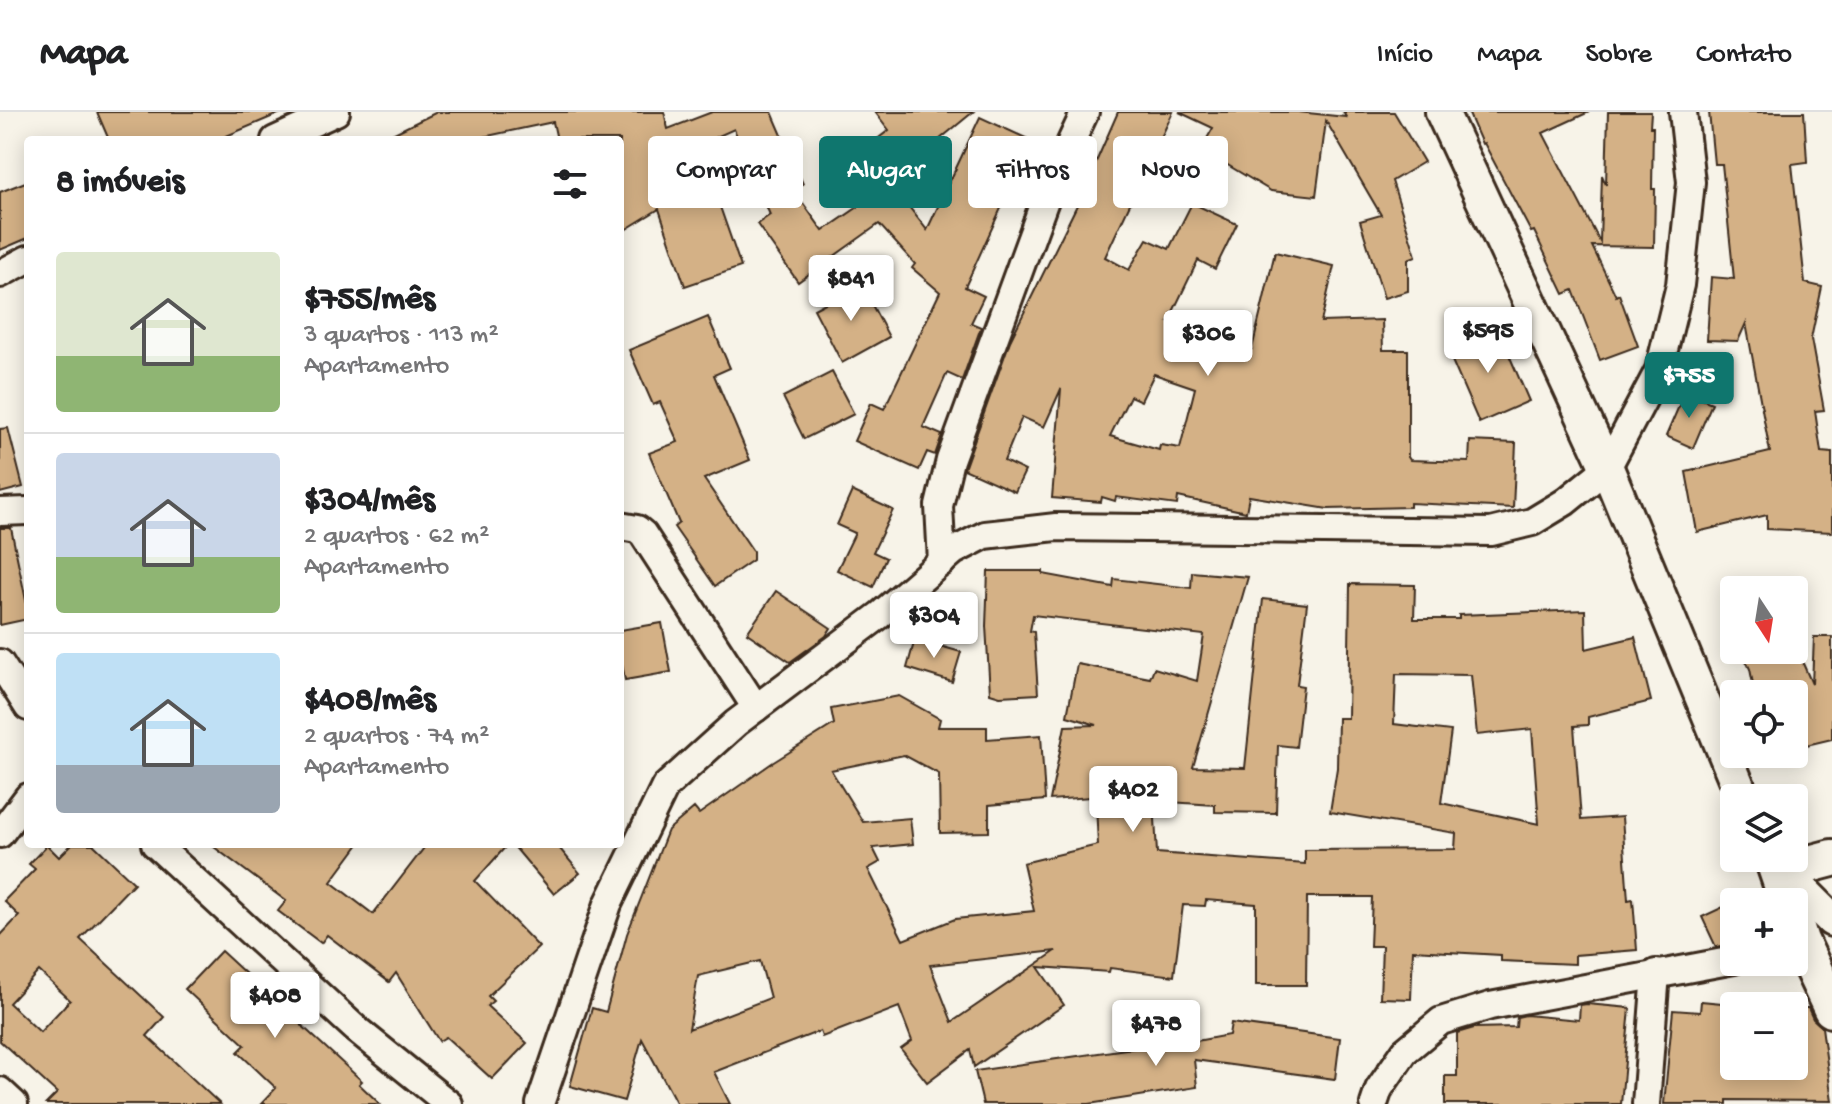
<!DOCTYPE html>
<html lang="pt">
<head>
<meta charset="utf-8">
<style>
  :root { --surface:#fff; --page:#f2f2f2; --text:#202124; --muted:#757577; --line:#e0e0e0; --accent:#0f766e }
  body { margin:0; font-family:"Gochi Hand",sans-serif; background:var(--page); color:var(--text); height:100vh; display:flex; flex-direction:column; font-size:30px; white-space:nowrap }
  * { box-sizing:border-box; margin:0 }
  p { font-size:26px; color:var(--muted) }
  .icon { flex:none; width:44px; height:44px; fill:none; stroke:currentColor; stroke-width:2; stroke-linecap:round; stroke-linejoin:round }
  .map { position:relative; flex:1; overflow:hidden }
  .drawer { position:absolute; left:24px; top:24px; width:600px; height:712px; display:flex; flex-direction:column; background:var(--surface); border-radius:8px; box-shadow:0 4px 20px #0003 }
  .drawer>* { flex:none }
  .top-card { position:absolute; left:648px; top:24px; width:760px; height:72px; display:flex; gap:16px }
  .needle { width:52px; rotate:168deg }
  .fabs { position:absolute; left:1720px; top:464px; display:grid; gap:16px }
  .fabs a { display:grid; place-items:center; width:88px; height:88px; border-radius:8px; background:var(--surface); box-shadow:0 4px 20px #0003; font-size:40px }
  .price { position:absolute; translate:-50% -68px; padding:0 18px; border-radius:8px; background:#fff; color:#222; font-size:26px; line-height:52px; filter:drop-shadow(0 2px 4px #0008) }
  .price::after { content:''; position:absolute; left:50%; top:48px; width:24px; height:18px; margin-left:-12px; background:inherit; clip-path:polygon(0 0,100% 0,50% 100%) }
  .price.selected { background:var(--accent); color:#fff }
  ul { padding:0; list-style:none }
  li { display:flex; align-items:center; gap:24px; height:200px; padding:0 32px }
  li+li { border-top:2px solid var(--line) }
  li span { display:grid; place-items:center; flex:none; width:224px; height:160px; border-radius:8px; color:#555 }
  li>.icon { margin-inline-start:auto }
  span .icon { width:96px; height:96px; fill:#fffc; stroke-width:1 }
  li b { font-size:34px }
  h2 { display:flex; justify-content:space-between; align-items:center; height:96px; padding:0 32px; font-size:34px }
  .tag { padding:0 28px; border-radius:8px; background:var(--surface); box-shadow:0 4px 20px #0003; font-size:28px; line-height:72px }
  .tag.selected { background:var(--accent); color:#fff }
  header { display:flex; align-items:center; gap:48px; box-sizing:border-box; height:112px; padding:0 40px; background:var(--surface); border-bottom:2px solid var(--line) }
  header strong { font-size:38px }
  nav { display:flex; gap:44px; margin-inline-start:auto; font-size:28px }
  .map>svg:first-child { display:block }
  .building { fill:#d4b186; stroke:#3b2a1e; stroke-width:2; fill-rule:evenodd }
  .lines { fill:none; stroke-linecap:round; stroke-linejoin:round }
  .minor-casing { stroke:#3b2a1e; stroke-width:32 }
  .tertiary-casing { stroke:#3b2a1e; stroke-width:38 }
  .secondary-casing { stroke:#3b2a1e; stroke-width:42 }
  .minor { stroke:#f7f3e8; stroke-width:26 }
  .tertiary { stroke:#f7f3e8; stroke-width:32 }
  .secondary { stroke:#f7f3e8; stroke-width:36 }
</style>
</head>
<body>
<header>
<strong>Mapa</strong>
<nav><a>Início</a><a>Mapa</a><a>Sobre</a><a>Contato</a></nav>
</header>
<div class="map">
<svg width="1832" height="992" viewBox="0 0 1832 992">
  <rect width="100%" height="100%" fill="#f7f3e8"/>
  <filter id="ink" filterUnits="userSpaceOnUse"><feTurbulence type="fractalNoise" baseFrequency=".0125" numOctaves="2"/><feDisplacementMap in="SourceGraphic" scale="16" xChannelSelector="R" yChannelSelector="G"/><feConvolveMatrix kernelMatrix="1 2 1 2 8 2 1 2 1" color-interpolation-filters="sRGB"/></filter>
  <g filter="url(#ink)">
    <g class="building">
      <polygon points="97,0 283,0 217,28 109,28"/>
      <polygon points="437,0 664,0 668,17 712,0 772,0 803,72 793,77 823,119 858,95 832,62 889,18 875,0 973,0 889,69 927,118 980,5 1028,27 1004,80 1008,81 965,175 984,184 971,211 981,215 962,268 947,261 923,315 942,323 935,343 927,340 919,358 854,329 871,291 884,297 940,180 912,156 915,152 879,112 798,170 757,112 770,103 734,17 701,32 698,28 699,32 693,35 716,93 719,92 741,155 685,174 659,97 620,121 620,28 557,28 553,10 469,28 380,28"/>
      <path d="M1118,0h55l-68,145 24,13 18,-31 22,10 23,-46 45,21 -22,45 -17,-9 -30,62 84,27 23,-97 59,14 -13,56 61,-2 1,30h25v107l2,3 59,2 1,-21 46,2 -3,65 -103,-5v4l-82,2 -79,-13 -3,16 -68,-15 -1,8 -61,-8 -1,4 -13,-4 -1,5 -49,-4 9,-109 -17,38 -22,-10 -18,44 21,10 -10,21 -51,-23 46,-128 68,-138zM1154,262l41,14 -15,60 -20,-3 -1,5 -49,-14 20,-40 11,5z"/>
      <polygon points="1179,0 1298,0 1346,5 1343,0 1394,0 1424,50 1392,69 1416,144 1408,147 1408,179 1384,186 1360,109 1381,103 1326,9 1316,84 1271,79 1201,37 1213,16"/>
      <polygon points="1468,0 1589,0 1543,21 1600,130 1602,63 1606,73 1608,0 1651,0 1650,15 1653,15 1652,77 1655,77 1654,135 1592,134 1616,184 1619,182 1638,234 1600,248 1573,178 1564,182 1534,119 1531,120 1484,31 1482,32"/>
      <polygon points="1709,0 1804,0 1807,50 1792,52 1805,171 1822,175 1811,227 1824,298 1815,299 1821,340 1832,341 1832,420 1767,417 1767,403 1697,420 1686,360 1770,340 1746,211 1738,229 1707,228 1711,165 1734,167 1722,52 1714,52"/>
      <polygon points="28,69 28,126 0,138 0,80"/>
      <polygon points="861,172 889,225 842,251 814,197"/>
      <polygon points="708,205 730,256 714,263 750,348 704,367 753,439 753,448 715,474 674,415 679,411 649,341 678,330 660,290 653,293 629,238"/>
      <polygon points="1497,215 1529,289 1479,311 1447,237"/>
      <polygon points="832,260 854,302 804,327 783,285"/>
      <polygon points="1685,280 1712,291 1693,336 1666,324"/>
      <polygon points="8,316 23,375 0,381 0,317"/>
      <polygon points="852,379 893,398 873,440 886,446 873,475 837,458 855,421 837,413"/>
      <polygon points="0,416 11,416 28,498 28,507 0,513"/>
      <path d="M988,459h55v3l70,13 1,-8 77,9 1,-16 56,5 -55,190 52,1 18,-169 44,5 -10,81 6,1 -7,61 -18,-2 -2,68 -61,-1v-7l-61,-4 3,52 148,11v-14l150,-1 1,-16 -126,-21 7,-44 1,-50h10l2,-134 65,1 -1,34h45v-4l126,-5 1,39 49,-12 16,64 -63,16v8l-14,1 7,94 41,-3 6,83 5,-1 4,51 -62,5v9l-74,-3v-6l-88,-5 -2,49 -31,-1 2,-52h-12l2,-49h-65l-1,88h-50v-81l-50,-4 -1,6 -22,-1 -9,71 -64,-8 -1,4 -71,-5 26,38 -90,62 -4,-17 -43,32 -26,-33 11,-8 -13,-34 -77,30 -2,-6 -106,41 16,32h-53l-35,-65 -18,62 -54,-15 22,-78 14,4 21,-78 41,-104 26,-22 5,6 73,-51 62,-39 -3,-15 68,-13 41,23 -2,8h49v12l54,-4 4,65 -56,5v27l-49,1 -1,-59 -35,-19 -73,15 32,52 47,-4 3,26 -40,4 7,14 -12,7 35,71 52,-21 79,-8 -11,-48 75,-18 -2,-41h-5v-7l-41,3 15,-74 32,-1 -30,-9 10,-52 73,14 4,-10 43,13 7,-46 -171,-20 -3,16 4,1 4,62 -38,2 -10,-3 -4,-67zM1396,562l75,1 6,60 55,-6 7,95 -98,-21 10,-72 -57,-7zM1056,839l-104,71 -22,-57zM760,849l10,37 -81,31 9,-53z"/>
      <polygon points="776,479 831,516 826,524 790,550 747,521"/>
      <polygon points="662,511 671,560 625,568 620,541 620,518"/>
      <polygon points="1814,525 1832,525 1832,627 1794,636 1794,582 1755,582 1750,557 1741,538 1794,538 1794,531 1812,572"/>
      <polygon points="915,527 961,540 952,570 907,556"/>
      <path d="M72,732h21l41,39 -54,56 84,78 -17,19 73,68h-174l11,-11 -57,-52v-105l19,-20 -15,-15 31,-32 -6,-5 18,-19 12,12zM39,859l31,29 -30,32 -31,-29z"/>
      <polygon points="210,732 359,732 331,770 373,802 427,732 508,732 475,769 539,835 488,884 493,889 487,894 527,931 492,967 446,925 439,929 396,861 389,870 327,823 321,831 278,799 286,789"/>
      <polygon points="512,732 556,732 580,761 554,782"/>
      <polygon points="1734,790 1734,832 1716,835 1702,805"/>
      <polygon points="221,839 362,969 359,972 380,992 261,992 276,976 238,940 245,933 185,877"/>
      <polygon points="1701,889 1732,892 1727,954 1794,954 1794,896 1808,896 1813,907 1822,915 1832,989 1727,988 1727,992 1664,992 1673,898 1700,900"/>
      <polygon points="1587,892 1630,896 1621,992 1445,992 1445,964 1457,964 1457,921 1474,916 1516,915 1517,905 1526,903 1579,908 1580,893"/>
      <polygon points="1231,911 1340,926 1335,967 1194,948 1197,975 1089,992 983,992 975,959 1126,937 1191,930 1229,923"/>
    </g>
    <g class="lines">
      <g class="minor-casing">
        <g id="minor">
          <polyline points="275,28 336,0"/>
          <polyline points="0,162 28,147"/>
          <polyline points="0,400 28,399"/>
          <polyline points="620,414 637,417 643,422 756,596"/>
          <polyline points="942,450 939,394 950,348 1049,77 1085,0"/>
          <polyline points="0,551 28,595"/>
          <polyline points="0,722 28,685"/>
          <polyline points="155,732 356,917 449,992"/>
          <polyline points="0,979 14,992"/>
          <polyline points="540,992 608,792 665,675 736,611 880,503 954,439 985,423 1056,415 1491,420 1532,410 1565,390 1607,356 1659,258 1680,173 1691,70 1683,0"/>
          <polyline points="1374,992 1379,977 1405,939 1441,909 1490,894 1734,848"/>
          <polyline points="1646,992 1656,861"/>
        </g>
      </g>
      <g class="tertiary-casing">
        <g id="tertiary">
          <polyline points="1442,0 1607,356 1743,686"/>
          <polyline points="1776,752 1832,808"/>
        </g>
      </g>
      <g class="secondary-casing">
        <g id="secondary">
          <polyline points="1813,751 1832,746"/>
          <polyline points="1775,752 1788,790"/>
          <polyline points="1794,810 1800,829 1832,897"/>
        </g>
      </g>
      <use href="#minor" class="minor"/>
      <use href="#tertiary" class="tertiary"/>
      <use href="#secondary" class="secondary"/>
    </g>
  </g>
</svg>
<div class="fabs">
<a><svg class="needle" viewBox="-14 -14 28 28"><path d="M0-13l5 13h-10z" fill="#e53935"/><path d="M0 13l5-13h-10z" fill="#757577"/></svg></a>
<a><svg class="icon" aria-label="locate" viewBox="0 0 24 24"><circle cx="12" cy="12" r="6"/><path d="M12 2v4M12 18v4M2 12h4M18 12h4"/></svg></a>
<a><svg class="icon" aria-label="layers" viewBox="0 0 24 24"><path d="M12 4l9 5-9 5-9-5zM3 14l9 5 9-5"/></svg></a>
<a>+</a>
<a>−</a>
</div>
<b class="price" style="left:851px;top:211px">$841</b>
<b class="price" style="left:1488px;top:263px">$595</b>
<b class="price" style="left:1208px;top:266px">$306</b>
<b class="price selected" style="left:1689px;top:308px">$755</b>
<b class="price" style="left:934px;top:548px">$304</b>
<b class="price" style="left:1133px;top:722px">$402</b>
<b class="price" style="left:275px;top:928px">$408</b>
<b class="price" style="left:1156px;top:956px">$478</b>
<div class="top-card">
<a class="tag">Comprar</a>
<a class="tag selected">Alugar</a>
<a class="tag">Filtros</a>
<a class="tag">Novo</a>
</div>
<section class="drawer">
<h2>8 imóveis<svg class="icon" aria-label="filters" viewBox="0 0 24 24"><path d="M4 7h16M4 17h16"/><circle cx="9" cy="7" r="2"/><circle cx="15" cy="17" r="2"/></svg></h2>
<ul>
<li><span style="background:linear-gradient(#dfe7d0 65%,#8fb573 0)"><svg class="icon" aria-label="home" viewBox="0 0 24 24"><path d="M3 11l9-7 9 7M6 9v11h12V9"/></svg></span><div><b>$755/mês</b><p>3 quartos · 113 m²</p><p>Apartamento</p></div></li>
<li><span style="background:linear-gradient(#c9d6e8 65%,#8fb573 0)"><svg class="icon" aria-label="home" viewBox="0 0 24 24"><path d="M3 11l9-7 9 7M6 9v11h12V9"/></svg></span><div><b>$304/mês</b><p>2 quartos · 62 m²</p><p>Apartamento</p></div></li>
<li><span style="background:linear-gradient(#bfe0f5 70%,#9aa5b1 0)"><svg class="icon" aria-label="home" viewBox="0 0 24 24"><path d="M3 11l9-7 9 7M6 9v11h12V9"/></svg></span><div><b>$408/mês</b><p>2 quartos · 74 m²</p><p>Apartamento</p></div></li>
</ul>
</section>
</div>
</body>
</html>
